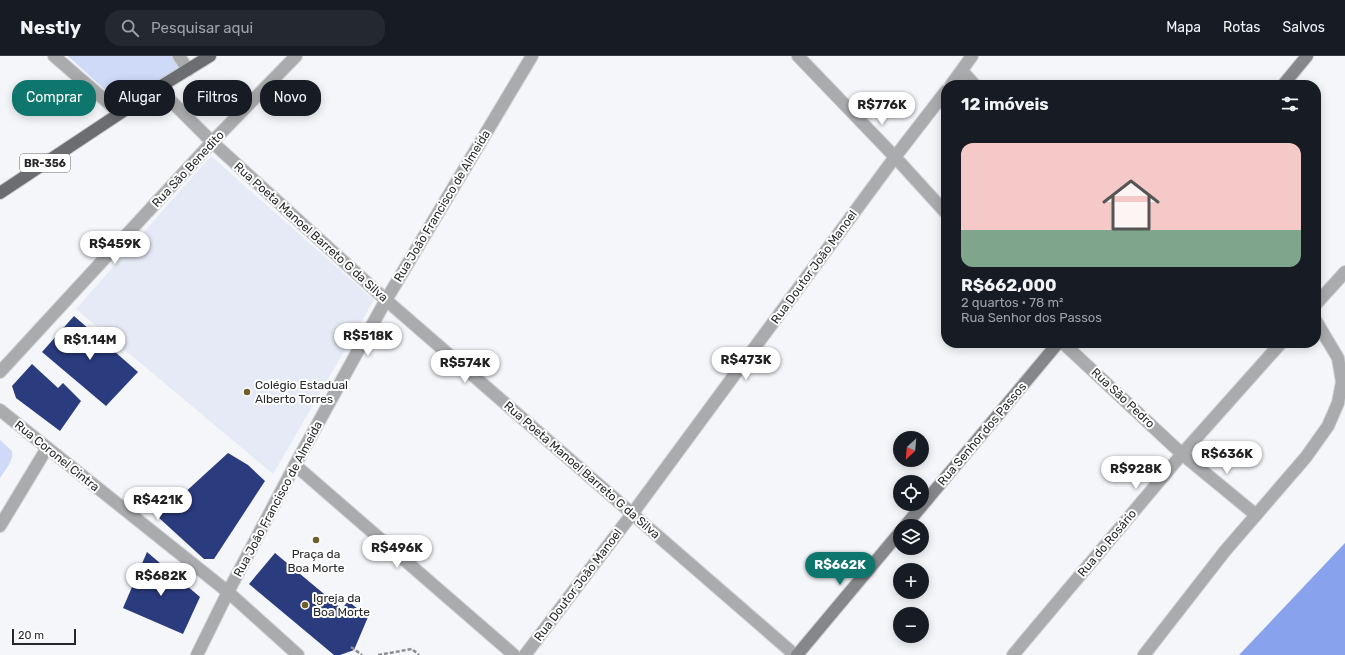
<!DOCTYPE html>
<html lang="pt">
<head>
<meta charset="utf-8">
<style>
  :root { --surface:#171b24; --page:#242831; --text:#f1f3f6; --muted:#9ea1a6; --line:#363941; --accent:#0f766e }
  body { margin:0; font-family:Rubik,sans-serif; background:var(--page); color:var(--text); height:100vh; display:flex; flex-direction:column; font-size:15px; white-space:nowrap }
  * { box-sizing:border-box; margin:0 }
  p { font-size:13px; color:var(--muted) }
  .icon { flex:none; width:22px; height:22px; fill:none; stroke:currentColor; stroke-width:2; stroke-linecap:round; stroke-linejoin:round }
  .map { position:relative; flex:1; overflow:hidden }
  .details { position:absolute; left:941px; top:24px; width:380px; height:268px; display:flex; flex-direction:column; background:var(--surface); border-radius:16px; box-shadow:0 2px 10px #0003 }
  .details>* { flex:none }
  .hud { position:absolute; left:12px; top:24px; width:380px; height:36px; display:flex; gap:8px }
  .needle { width:26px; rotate:206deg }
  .tools { position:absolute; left:893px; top:375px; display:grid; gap:8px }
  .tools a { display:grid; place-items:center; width:36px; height:36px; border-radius:50%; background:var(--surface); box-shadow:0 2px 10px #0003; font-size:20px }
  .scale { position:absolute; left:12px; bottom:10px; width:64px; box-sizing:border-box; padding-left:4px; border:2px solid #28282a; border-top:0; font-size:11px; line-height:14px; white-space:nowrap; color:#28282a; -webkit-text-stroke:3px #fff; paint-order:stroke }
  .price { position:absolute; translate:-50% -34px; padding:0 9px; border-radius:14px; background:#fff; color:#222; font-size:13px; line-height:26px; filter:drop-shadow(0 1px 2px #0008) }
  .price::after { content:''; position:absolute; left:50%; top:24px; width:12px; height:9px; margin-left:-6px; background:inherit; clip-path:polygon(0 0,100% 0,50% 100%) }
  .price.active { background:var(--accent); color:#fff }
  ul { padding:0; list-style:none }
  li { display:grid; align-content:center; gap:8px; height:212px; padding:0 20px }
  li+li { border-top:1px solid var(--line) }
  li span { display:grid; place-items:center; height:124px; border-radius:12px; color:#555 }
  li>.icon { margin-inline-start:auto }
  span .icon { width:72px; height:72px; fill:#fffc; stroke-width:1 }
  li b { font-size:17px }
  h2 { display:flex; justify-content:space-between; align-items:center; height:48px; padding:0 20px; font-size:17px }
  .chip { padding:0 14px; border-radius:16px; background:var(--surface); box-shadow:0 2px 10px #0003; font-size:14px; line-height:36px }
  .chip.active { background:var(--accent); color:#fff }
  header { display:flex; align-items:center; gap:24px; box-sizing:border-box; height:56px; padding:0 20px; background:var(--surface); border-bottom:1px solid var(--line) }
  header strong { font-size:19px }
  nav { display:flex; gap:22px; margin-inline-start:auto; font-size:14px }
  .search { width:280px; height:36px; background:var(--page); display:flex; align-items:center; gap:10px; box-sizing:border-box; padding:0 14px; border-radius:16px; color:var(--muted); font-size:15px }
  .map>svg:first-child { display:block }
  .built { fill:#e6eaf6 }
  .green { fill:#cfdaf9 }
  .water { fill:#89a2ee }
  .building { fill:#2a3b7e }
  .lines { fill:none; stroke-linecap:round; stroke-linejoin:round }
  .street-casing { stroke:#cfd1d5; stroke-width:14 }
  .secondary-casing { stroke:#cfd1d5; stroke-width:14 }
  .primary-casing { stroke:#cfd1d5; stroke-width:14 }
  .path { stroke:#8c8d90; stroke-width:2.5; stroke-dasharray:4 2; stroke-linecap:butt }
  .street { stroke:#aaabad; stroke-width:12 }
  .secondary { stroke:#86878a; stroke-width:12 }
  .primary { stroke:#6c6d71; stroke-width:12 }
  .poi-dot { fill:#705e2c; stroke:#fff; stroke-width:1.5 }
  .labels { text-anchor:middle; stroke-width:4; stroke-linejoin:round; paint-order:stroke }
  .shield { fill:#fff; stroke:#68686a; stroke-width:1 }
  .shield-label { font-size:11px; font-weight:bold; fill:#28282a }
  .street-label { font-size:12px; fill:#28282a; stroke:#fff }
  .poi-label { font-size:12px; fill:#28282a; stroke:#fff; text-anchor:start }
</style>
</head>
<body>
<header>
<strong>Nestly</strong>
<div class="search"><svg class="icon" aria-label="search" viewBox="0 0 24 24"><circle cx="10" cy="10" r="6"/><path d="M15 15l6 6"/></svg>Pesquisar aqui</div>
<nav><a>Mapa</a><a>Rotas</a><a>Salvos</a></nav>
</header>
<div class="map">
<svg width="1345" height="599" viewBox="0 0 1345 599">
  <rect width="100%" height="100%" fill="#f4f6fa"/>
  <polygon class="built" points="211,100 374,244 273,418 76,253"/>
  <g class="green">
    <polygon points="68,0 175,0 184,14 125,52"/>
    <path d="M0,384l12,11c2,10 -7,19 -12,27z"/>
  </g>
  <polygon class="water" points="1345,487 1345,599 1239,599"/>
  <g class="building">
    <polygon points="74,260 138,316 106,350 42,296"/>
    <polygon points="32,308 58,332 63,327 81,345 60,375 16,342 12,330"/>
    <polygon points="228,397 248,409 265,425 214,503 204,503 158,461"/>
    <polygon points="147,496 200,541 183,578 123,552"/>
    <polygon points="275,497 342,553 348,545 368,561 354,594 340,599 334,599 249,528"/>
  </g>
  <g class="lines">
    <g class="street-casing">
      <g id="street">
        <polyline points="54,0 120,57"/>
        <polyline points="179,0 188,14"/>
        <polyline points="798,0 895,101 946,157"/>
        <polyline points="962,15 975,29"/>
        <polyline points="951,29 972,0"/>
        <polyline points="158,32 212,86 386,244 795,599"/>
        <polyline points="1316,248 1345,216"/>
        <polyline points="1063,287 1182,398 1256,459"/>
        <polyline points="0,316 212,86 296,0"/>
        <polyline points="0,354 228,536 298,599"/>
        <polyline points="295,409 514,599"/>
        <polyline points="0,470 47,392"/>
        <polyline points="197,599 228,536 295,409 386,244 532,0"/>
        <polyline points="525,599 632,458 895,101 946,35"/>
        <polyline points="1013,599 1182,398 1281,287"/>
        <polyline points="1144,599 1225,495 1306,401 1328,370 1338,347 1342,326 1338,302 1316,265"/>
      </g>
    </g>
    <g class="secondary-casing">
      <g id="secondary">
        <polyline points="1283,29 1307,0"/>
        <polyline points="905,470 1058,287"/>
        <polyline points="797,599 900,476"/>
      </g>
    </g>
    <g class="primary-casing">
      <polyline id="primary" points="0,137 158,32 210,0"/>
    </g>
    <g class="path">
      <polyline points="351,591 362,599"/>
      <polyline points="378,599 412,593 419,599"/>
    </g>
    <use href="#street" class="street"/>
    <use href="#secondary" class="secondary"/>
    <use href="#primary" class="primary"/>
  </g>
  <g class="poi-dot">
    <circle cx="247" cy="336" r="4"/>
    <circle cx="316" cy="484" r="4"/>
    <circle cx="305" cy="549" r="4"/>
  </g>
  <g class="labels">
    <rect class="shield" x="20" y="98" width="50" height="18" rx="3"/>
    <g class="shield-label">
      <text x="45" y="111">BR-356</text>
    </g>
    <g class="street-label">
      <text transform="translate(188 113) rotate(-47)" y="4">Rua São Benedito</text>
      <text transform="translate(442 150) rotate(-59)" y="4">Rua João Francisco de Almeida</text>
      <text transform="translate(311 176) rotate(42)" y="4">Rua Poeta Manoel Barreto G da Silva</text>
      <text transform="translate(814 211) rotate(-54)" y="4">Rua Doutor João Manoel</text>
      <text transform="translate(1123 342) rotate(43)" y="4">Rua São Pedro</text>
      <text transform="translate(982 378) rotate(-50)" y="4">Rua Senhor dos Passos</text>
      <text transform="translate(57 400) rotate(39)" y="4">Rua Coronel Cintra</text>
      <text transform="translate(582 414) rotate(41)" y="4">Rua Poeta Manoel Barreto G da Silva</text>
      <text transform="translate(278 443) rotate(-62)" y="4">Rua João Francisco de Almeida</text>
      <text transform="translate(1107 487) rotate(-50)" y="4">Rua do Rosário</text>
      <text transform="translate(578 529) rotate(-53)" y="4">Rua Doutor João Manoel</text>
    </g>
    <g class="poi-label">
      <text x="255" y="333">Colégio Estadual<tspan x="255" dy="14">Alberto Torres</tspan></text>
      <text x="316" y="502" text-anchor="middle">Praça da<tspan x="316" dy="14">Boa Morte</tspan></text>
      <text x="313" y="546">Igreja da<tspan x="313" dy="14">Boa Morte</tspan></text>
    </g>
  </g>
</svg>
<div class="tools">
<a><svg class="needle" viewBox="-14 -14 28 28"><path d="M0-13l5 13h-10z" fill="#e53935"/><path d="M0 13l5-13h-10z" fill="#9ea1a6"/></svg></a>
<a><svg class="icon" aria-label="locate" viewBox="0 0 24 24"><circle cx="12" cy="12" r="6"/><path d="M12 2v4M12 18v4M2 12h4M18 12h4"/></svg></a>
<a><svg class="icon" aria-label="layers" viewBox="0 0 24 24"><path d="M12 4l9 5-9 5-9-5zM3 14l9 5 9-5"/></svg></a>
<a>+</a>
<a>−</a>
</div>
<div class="scale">20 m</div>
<b class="price" style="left:882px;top:70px">R$776K</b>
<b class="price" style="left:115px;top:209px">R$459K</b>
<b class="price" style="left:368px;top:301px">R$518K</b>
<b class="price" style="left:90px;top:305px">R$1.14M</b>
<b class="price" style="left:746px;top:325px">R$473K</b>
<b class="price" style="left:465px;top:328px">R$574K</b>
<b class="price" style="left:1227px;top:419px">R$636K</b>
<b class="price" style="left:1136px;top:434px">R$928K</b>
<b class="price" style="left:158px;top:465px">R$421K</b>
<b class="price" style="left:397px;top:513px">R$496K</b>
<b class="price active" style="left:840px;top:530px">R$662K</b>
<b class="price" style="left:161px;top:541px">R$682K</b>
<div class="hud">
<a class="chip active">Comprar</a>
<a class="chip">Alugar</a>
<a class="chip">Filtros</a>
<a class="chip">Novo</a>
</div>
<section class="details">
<h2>12 imóveis<svg class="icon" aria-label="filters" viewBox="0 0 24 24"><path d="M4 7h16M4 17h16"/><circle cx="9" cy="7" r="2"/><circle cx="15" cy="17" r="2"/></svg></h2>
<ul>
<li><span style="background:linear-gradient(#f6c9c9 70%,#7fa58c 0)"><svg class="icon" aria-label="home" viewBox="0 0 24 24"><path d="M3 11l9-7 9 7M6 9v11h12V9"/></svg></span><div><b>R$662,000</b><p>2 quartos · 78 m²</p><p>Rua Senhor dos Passos</p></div></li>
</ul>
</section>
</div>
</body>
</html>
